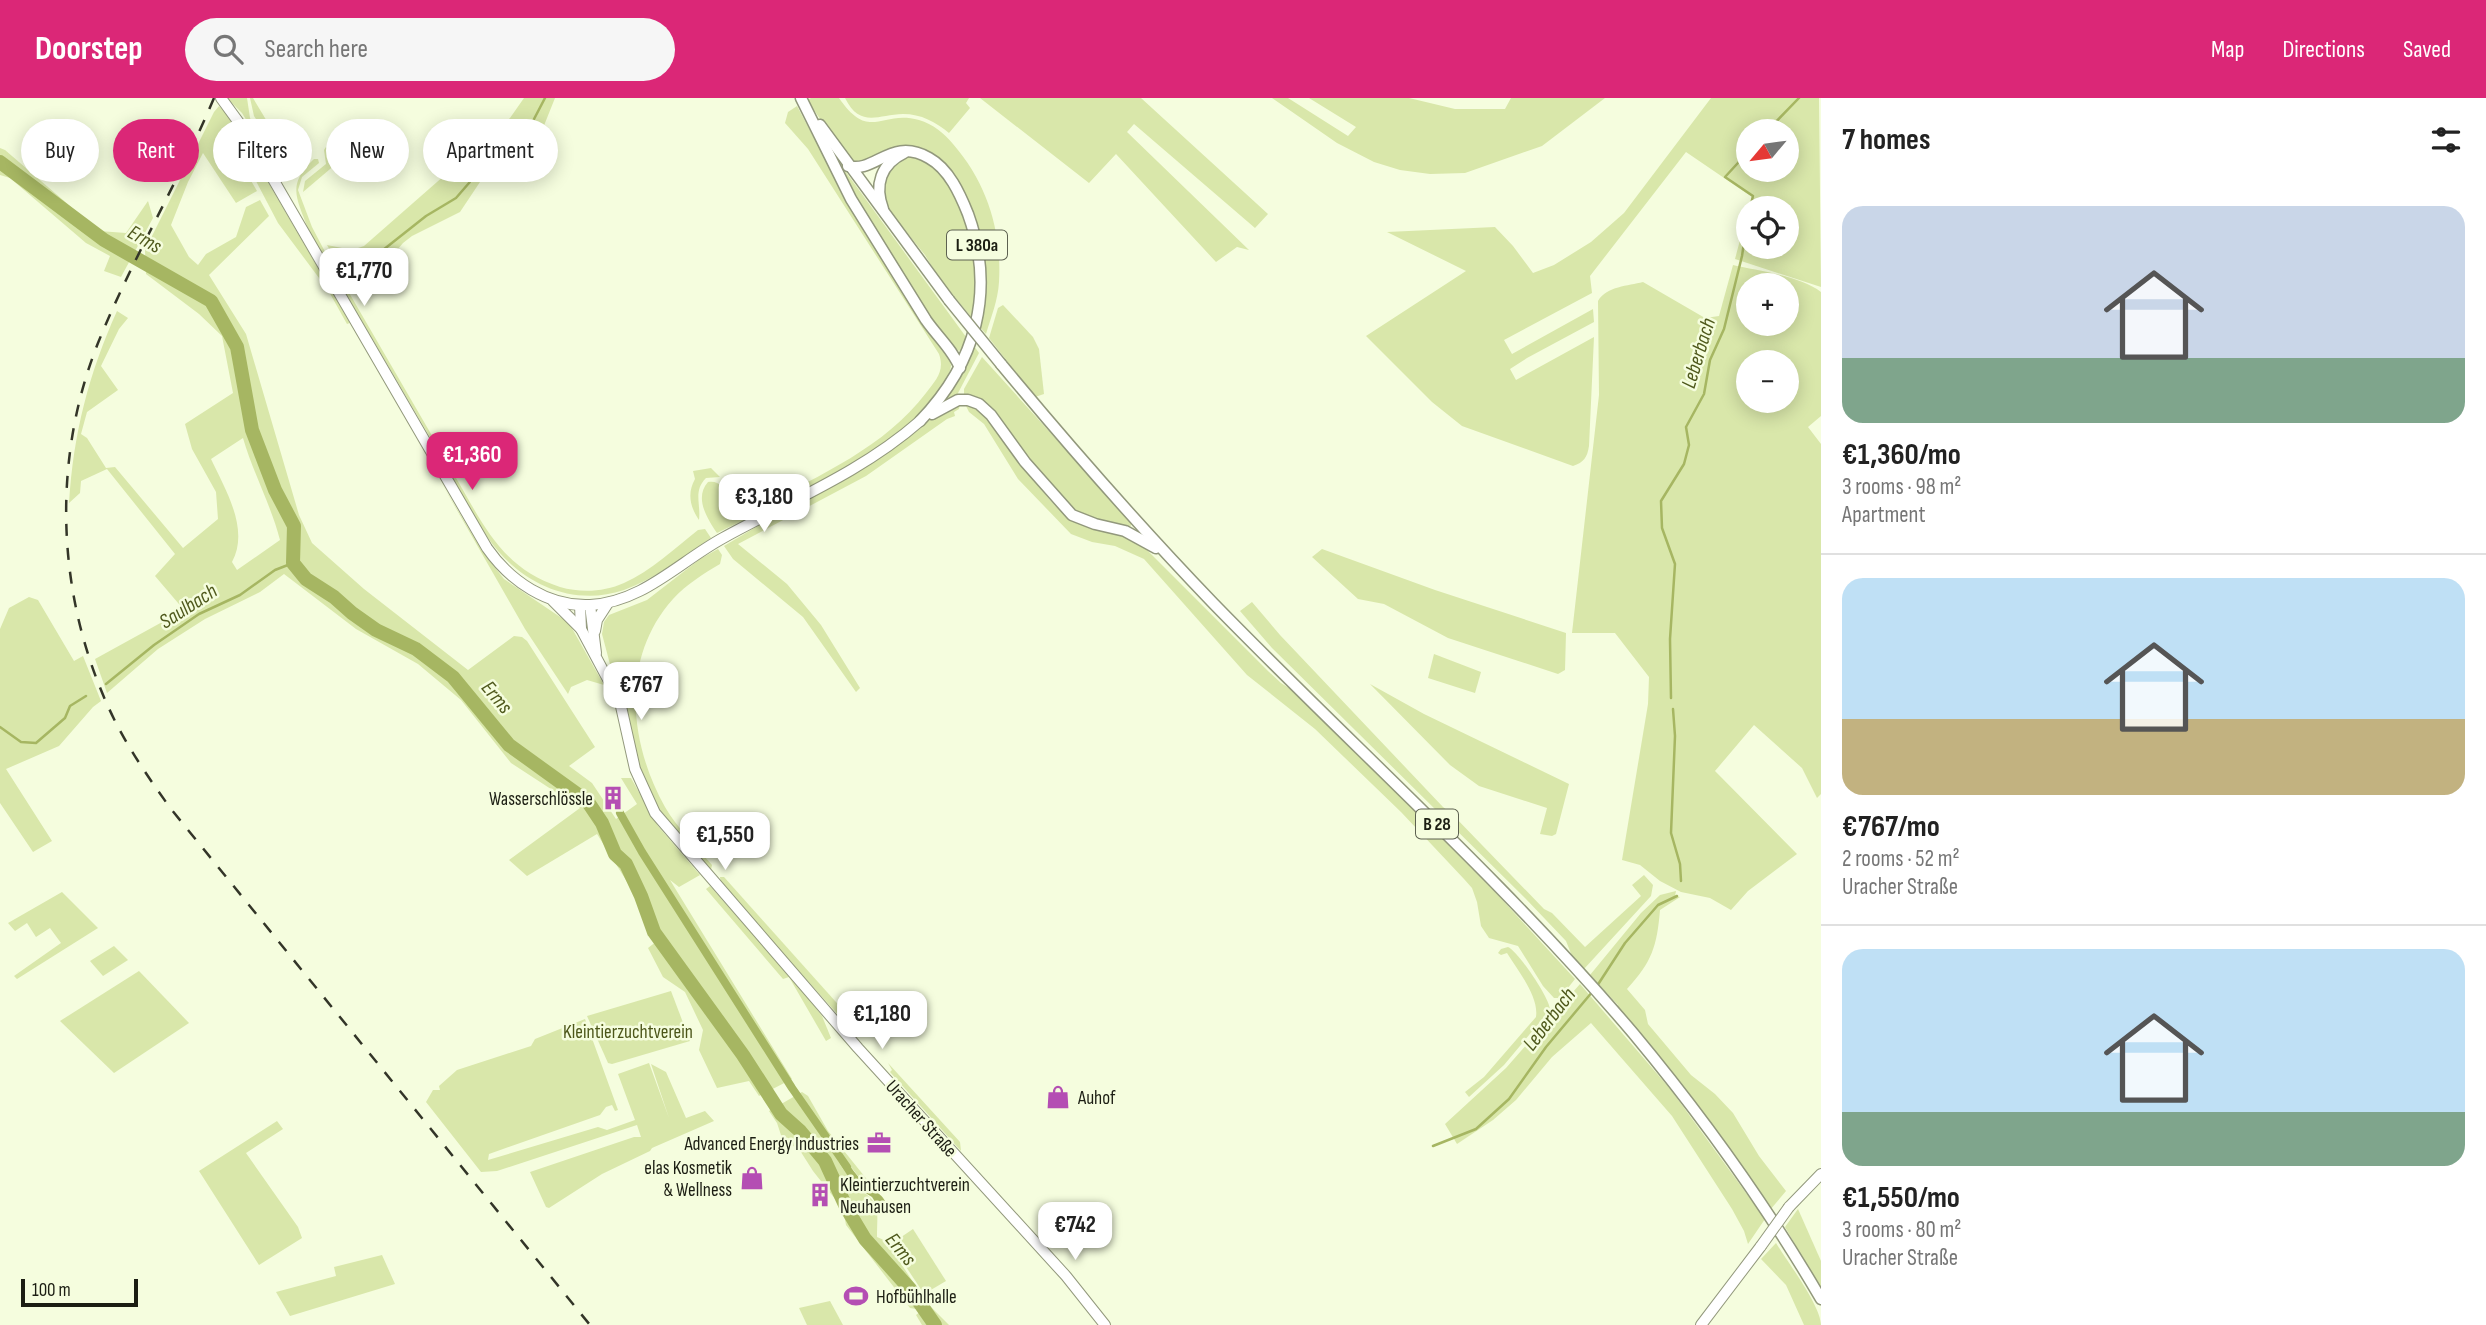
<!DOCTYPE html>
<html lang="en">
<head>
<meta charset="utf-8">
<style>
  :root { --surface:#fff; --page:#f6f6f6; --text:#222; --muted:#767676; --line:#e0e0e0; --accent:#db2777 }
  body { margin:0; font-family:"Sofia Sans Condensed",sans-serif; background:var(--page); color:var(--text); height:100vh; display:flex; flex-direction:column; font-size:26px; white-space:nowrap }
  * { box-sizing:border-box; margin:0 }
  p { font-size:23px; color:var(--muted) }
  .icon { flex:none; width:38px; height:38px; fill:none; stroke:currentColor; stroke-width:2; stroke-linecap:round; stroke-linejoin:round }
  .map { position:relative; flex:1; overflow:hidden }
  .panel { display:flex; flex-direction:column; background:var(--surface); width:665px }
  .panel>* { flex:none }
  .top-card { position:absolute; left:21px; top:21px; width:665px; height:63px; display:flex; gap:14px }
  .needle { width:46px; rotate:241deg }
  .tools { position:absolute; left:1736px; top:21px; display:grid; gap:14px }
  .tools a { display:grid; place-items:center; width:63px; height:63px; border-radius:50%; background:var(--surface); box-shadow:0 4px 18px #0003; font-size:35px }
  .scale { position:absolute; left:21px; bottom:18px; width:117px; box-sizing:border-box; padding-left:7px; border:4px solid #1c1e13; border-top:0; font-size:19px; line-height:24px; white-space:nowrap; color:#1c1e13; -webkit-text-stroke:5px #f5fdde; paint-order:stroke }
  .price { position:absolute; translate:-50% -60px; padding:0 16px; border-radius:14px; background:#fff; color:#222; font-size:23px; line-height:46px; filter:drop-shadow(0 2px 4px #0008) }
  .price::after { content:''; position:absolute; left:50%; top:42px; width:21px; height:16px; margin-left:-10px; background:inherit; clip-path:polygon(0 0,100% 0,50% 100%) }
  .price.on { background:var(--accent); color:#fff }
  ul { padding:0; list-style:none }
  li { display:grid; align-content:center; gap:14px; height:371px; padding:0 21px }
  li+li { border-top:2px solid var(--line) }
  li span { display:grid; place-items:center; height:217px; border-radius:21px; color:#555 }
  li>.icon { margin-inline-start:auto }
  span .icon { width:126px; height:126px; fill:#fffc; stroke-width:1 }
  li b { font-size:30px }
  h2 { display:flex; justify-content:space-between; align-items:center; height:84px; padding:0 21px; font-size:30px }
  .tag { padding:0 24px; border-radius:32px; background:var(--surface); box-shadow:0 4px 18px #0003; font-size:24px; line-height:63px }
  .tag.on { background:var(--accent); color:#fff }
  header { display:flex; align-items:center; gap:42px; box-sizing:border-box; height:98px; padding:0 35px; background:var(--accent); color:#fff }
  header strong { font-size:33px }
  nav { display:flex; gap:38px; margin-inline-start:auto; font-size:24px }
  .search { width:490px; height:63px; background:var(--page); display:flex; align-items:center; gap:18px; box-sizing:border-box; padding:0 24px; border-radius:38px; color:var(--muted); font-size:26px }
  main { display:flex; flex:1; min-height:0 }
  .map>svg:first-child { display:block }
  .green { fill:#d9e7aa; fill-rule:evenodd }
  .water { fill:#a6b662 }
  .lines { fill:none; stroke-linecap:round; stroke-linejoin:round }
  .stream { stroke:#a6b662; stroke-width:2.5 }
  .canal { stroke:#a6b662; stroke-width:8 }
  .river { stroke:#a6b662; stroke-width:14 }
  .secondary-casing { stroke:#92987c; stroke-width:12 }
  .primary-casing { stroke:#92987c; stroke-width:13 }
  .secondary { stroke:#fff; stroke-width:10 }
  .primary { stroke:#fff; stroke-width:10 }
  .rail { stroke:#333528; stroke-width:2.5; stroke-dasharray:12 12; stroke-linecap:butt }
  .secondary-bridge-casing { stroke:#92987c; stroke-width:12; stroke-linecap:butt }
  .primary-bridge-casing { stroke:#92987c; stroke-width:13; stroke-linecap:butt }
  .secondary-bridge { stroke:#fff; stroke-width:10 }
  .primary-bridge { stroke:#fff; stroke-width:10 }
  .labels { text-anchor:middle; stroke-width:5; stroke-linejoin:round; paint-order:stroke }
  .shield { fill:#f5fdde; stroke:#5d6150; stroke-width:2 }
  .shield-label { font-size:18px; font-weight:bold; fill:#1c1e13 }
  .poi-label { font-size:19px; fill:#1c1e13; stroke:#f5fdde; text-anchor:end }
  .park-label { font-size:19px; fill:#4c5619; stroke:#f5fdde }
  .street-label { font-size:19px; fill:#1c1e13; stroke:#f5fdde }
  .water-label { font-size:21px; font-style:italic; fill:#4f591c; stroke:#f5fdde }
</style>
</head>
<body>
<header>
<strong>Doorstep</strong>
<div class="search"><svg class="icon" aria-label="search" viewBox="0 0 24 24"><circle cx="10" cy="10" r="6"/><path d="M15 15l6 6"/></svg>Search here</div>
<nav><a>Map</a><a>Directions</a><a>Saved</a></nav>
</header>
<main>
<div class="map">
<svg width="1821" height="1227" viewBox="0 0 1821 1227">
  <rect width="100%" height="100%" fill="#f5fdde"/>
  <g class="green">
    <polygon points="227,0 247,0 250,20 275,56 290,58 306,51 307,55 284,68 273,64 269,59 242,15"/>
    <polygon points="250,0 253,0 280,45 286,42 289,46 308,46 289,55 277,54 254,18"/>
    <polygon points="524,0 555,0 543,30 533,44 486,75 460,114 412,138 403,145 386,165 363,181 351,185 346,181 327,147 352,152 364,148 510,20"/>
    <path d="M811,0h28c31,45 42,11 80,22 14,4 25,13 34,24 34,39 49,87 46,138 -1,18 -8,35 -13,52l-7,-8 -1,-93 -45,-78 -14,-7 -21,-2 -13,4 -16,11 -9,2 -6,-1 -9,-7 -38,-55z"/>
    <path d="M845,0h124l-3,5 4,5 -21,25c-13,-11 -28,-19 -46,-19 -26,1 -43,14 -58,-16z"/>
    <polygon points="980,0 1141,0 1268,116 1255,130 1134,26 1127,34 1249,152 1237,149 1216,164 1116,56 1089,85"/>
    <polygon points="1272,0 1288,0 1348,38 1356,29 1309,0 1409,0 1455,11 1505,11 1511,0 1605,0 1542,48 1465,75 1430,76 1400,72 1374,64 1337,45"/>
    <path d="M1711,0h108l2,189 -86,-28 13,-49v37h39v-39h-38l3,-11 -66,-45 -96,124 2,17 -88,47 8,14 81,-45 1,13 -67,36 -17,11 6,11 78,-43 -5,109c-2,12 -5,16 -16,20l-111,-40 -30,-24 -66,-66 100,-65 -79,-39 108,-5 18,19 20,27 21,-8 37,-23 33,-29zM1787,33v39h-39v-39z"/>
    <path d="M219,8l6,6 15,22 110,189 -3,1 -19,-34 -50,-67 -41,-78 -5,3 25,43 -21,12 -33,-50 -15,29 -17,43 18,32 9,8 8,-11 30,-17 10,-30 14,-7 9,16 -60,59 37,59 53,181 13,28 52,46 104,81 46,-34 8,1 5,4 68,106 -26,19 23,17 24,36 21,-15 -16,-26h10l27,48 42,49 -21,12 -9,-7 122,199 -33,17 -10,-15 -32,7 -18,-38 4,-20 -18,-38 -22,-15 -15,-29 9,-7 -16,-37 -44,-70 -70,42 -18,-16 71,-52 -69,-45 -50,-63 -43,-36 -62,-35 -72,-55 -24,18 -55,27 -47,30 -51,44 -12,-34 89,-49 -29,-34 20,-22 -68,-85 -26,12 -1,12 -11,10c4,-69 20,-130 48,-192l11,7 -9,11 -18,37 17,24 -31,22 -6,22 6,4 19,30 9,-1 68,81 35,-29 -2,-27 -24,-43 -7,-25 48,-31 -11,-57 -23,-22 -53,-40 -1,-24 69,-138zM243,340c10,35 28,67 37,102l-43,30 -5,-8c18,-33 -7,-73 -21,-103z"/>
    <path d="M797,8c37,71 77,140 120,208 7,11 35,42 34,52 -1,9 -7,17 -12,24 -47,69 -149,107 -222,143 -10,-15 -23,-35 -9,-51 25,-4 14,37 54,24 58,-31 123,-59 164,-113 10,-13 19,-22 13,-39l-131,-205 -23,-26 3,-11z"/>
    <polygon points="344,36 356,49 303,94 305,83 326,66 324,52 326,49 330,54 333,52 329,46"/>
    <polygon points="0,50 5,52 99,133 126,135 148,103 153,120 121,179 104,173 110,158 86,145 10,80 0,77"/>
    <polygon points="835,59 966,239 963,251 959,253 941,240 864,117"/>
    <path d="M908,59c44,5 62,65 67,102 2,20 0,39 -3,59l-33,-40 -14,-23 -34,-42 -5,-10 -4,-26 19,-18z"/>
    <path d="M314,61h4l1,4 -17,14 -4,13 14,37 11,21 126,217 -1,3 -140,-239c-11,-31 -22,-44 6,-70z"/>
    <path d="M1733,167c26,6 68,11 88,27v124l-13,11 13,17v350l-4,4 -15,-30 -48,-43 -39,46 82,83 -49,37 -17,19 -21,-12 -29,-6 -21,-11 -20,-16 -18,-5 26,-156 1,-27 -34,-44h-43l27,-238 -1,-94c9,-15 30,-15 45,-19l62,36 14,-2zM1748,187h39v39h-39zM1748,264h39v39h-39z"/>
    <polygon points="1003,207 1033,239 1039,251 1044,296 1035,299 989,240 998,210"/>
    <polygon points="974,248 979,255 957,297 943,303"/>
    <path d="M982,259l150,166 -3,6c-23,-6 -47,-10 -65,-27l-68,-84 -32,-21v-8z"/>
    <polygon points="960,306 959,311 954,314 955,318 947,321 866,378 738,446 787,486 821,527 860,590 856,594 803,519 733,461 724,448 917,333 933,319"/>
    <path d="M965,306c23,2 43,44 58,62 11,14 32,44 47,52 22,10 46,12 67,22l131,131 13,12 20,13 195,197 79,86 -15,19h-6l-11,-12 -25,-40 -29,-8 -8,-12 -4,-24 -5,-14 -8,-9 -63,-67 -86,-83 -68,-54 -103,-116 -29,-13 -23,-4 -21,-8 -53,-55 -34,-55 -15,-12z"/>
    <path d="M711,370l9,9 -14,1c-13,13 -5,26 -7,42 -9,-13 -12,-27 -4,-41l-2,-8z"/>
    <path d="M453,380h3c28,48 47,91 104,109 21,6 44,5 64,-4 27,-12 51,-35 74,-53l7,-1 6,9c-27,18 -56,41 -87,52 -53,18 -106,-8 -136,-52 -11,-16 -30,-42 -35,-60z"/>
    <polygon points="442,386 482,453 504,481 569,525 604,587 587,582 571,589 568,596 525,531"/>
    <path d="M718,451l4,6 -2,9c-17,10 -33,20 -47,35 -53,59 -44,144 -8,208 12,21 31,39 47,58l-1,5 -52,-60 -8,-16 -11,-26 -15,-67 -14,-33 -9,-34 2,-12 5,-7 38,-15 53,-41z"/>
    <polygon points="1322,451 1435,492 1566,535 1565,572 1558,576 1448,540 1384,506 1358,501 1312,459"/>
    <polygon points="29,499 38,502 74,563 83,558 101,603 93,609 59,648 6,671 52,743 33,754 0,705 0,531 9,510"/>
    <polygon points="1252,504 1280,537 1443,709 1452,716 1544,811 1552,815 1585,849 1641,798 1632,787 1644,777 1653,787 1651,798 1584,871 1572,858 1566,843 1525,800 1272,550 1240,513"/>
    <polygon points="1434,556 1481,574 1475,595 1428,580"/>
    <polygon points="1370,586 1424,616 1569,686 1556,736 1552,738 1540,736 1547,710 1479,688 1450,667"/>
    <polygon points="720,779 724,779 844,913 846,922 841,920 734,801 721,786"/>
    <polygon points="710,788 798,887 822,918 831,940 826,943 789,879 783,881 706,791"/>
    <path d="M1676,793l-1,5 5,1 -20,13c-3,36 -8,52 -33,79l18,21 3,14 43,51 24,19 18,19 26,43 27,35 -16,19 -154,-202 2,-3 -28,-30 51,-62 19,-18z"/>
    <polygon points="62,794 98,830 17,881 14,878 61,845 50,830 36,839 27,825 15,833 8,825"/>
    <polygon points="114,848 128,862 103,878 90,863"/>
    <path d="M1508,849c10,4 43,53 42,63l-46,55 -35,32 -4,-5 19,-15 52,-60c3,-21 -18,-46 -29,-64l-6,2 -3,-2 3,-4z"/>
    <polygon points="139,873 189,925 114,975 60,923"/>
    <polygon points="1580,886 1671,992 1765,1121 1748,1146 1744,1133 1732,1111 1672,1018 1591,925 1552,959 1516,1002 1493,1022 1457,1046 1445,1026 1506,970"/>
    <polygon points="671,893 690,943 612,966 608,965 587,918"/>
    <polygon points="585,921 618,1012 615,1013 612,1007 606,1009 600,1017 489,1056 488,1062 598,1029 607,1032 635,1022 618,976 649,965 669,1020 651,966 666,974 686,1020 705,1013 714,1023 652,1050 650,1053 602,1076 549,1110 546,1109 530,1074 634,1039 641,1039 637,1027 497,1073 481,1074 426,1004 433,992 440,992 439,988 457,972 531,948 535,941"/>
    <polygon points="888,965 960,1044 961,1053 890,974 892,972"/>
    <path d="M802,994l6,4 20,35 41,51 -4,3 -20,-26 9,27c28,17 23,21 23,51l9,4 41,62 -11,6 -6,-1 -64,-83 -3,-16 -30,-38 -14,-22 -16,-8 -6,-18 -8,-12z"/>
    <polygon points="277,1023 283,1031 246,1055 298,1129 302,1140 259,1167 199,1073"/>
    <polygon points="1798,1111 1821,1163 1821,1191 1785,1129"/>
    <polygon points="913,1131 946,1183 924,1196 891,1146"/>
    <path d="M1776,1145c11,18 45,63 45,82h-17l-18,-40 -25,-26z"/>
    <polygon points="382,1157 395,1186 290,1218 276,1194 336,1178 334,1169"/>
    <polygon points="830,1203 843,1227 807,1227 799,1210"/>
    <polygon points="929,1207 949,1227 922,1227 916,1217"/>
  </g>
  <path class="water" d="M845,1061c6,8 11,16 18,23 9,9 20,10 24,24l-10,-1 -5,-8 -18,-11 -15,-24z"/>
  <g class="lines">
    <g class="stream">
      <polyline points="1767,33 1799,0"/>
      <polyline points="1748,54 1725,79 1753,98 1750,110"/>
      <polyline points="335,152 370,159 383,152 426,118 456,100 469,85 483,62 494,51 533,23 545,0"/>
      <polyline points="106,586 154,547 199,516 240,497 275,472 293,465"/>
      <polyline points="1671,600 1670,541 1675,466 1662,430 1661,403 1684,366 1689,347 1686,329 1704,296 1710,262 1724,231 1742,158 1748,118"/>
      <polyline points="1673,611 1675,638 1671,735 1680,766 1681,783"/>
      <polyline points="0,629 21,644 36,645 65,620 70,608 86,598"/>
      <polyline points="1597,888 1625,845 1658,807 1677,798"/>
      <polyline points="1433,1048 1476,1031 1509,1001 1546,949 1593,893"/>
    </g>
    <polyline class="canal" points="620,715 642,754 792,990 847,1069"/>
    <polyline class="river" points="0,64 104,142 211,203 237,249 252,332 275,392 294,428 293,465 306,481 334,499 352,515 376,532 416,551 453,579 509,647 588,704 602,725 615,756 626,766 641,798 654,834 743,957 781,1016 800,1033 825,1063 847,1111 865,1141 910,1191 935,1227"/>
    <g class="secondary-casing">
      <g id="secondary">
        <path d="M221,0l24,33 28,48 214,369c23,33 61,59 103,57 53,-3 89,-43 133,-67 67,-37 139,-66 197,-117"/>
        <polyline points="553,503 581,531"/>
        <polyline points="580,507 581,531 620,604 635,671 655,715 858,950 1066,1178 1105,1227"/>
        <polyline points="590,507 596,555"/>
        <polyline points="595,533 597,522 608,505"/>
        <polyline points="1789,1109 1821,1076"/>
        <polyline points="1701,1227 1761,1148"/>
      </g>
    </g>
    <g class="primary-casing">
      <g id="primary">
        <path d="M801,0l50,101 75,121c11,16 27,30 34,48"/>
        <polyline points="820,27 949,202"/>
        <path d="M848,68c27,8 43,-30 81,-8 20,11 31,36 39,56 28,77 8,149 -48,207"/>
        <path d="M883,111c-9,-24 -2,-45 21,-56"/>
        <path d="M1001,266c68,82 138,162 212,239 140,144 290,277 420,430 70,84 133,172 188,266"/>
        <polyline points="932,316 958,302 968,302 979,306 991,317 1025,364 1072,417 1095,426 1125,433 1156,450"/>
      </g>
    </g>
    <use href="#secondary" class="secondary"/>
    <use href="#primary" class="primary"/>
    <path class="rail" d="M214,0c-35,83 -82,161 -116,245 -48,121 -41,260 16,376 16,32 36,61 57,90l419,516"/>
    <g class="secondary-bridge-casing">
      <polyline id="secondary-bridge" points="1761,1148 1789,1109"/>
    </g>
    <g class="primary-bridge-casing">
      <polyline id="primary-bridge" points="949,202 1001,266"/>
    </g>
    <use href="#secondary-bridge" class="secondary-bridge"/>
    <use href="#primary-bridge" class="primary-bridge"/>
  </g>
  <defs>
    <g id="building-bare" transform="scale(1.89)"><path d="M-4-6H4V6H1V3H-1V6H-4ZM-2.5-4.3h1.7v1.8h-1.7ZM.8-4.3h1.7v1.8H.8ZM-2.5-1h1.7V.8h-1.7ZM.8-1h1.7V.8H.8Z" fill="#b44eb3" stroke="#f5fdde" stroke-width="2.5" paint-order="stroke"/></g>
    <g id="shop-bare" transform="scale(1.89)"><path d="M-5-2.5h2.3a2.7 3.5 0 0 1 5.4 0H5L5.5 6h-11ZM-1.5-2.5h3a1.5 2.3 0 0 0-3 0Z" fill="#b44eb3" stroke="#f5fdde" stroke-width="2.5" paint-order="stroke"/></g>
    <g id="office-bare" transform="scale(1.89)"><path d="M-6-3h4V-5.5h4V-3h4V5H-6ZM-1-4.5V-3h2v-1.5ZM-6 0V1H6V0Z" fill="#b44eb3" stroke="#f5fdde" stroke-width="2.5" paint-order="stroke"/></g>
    <g id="stadium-bare" transform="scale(1.89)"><path d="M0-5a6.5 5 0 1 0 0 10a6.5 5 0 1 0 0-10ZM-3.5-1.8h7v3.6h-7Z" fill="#b44eb3" stroke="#f5fdde" stroke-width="2.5" paint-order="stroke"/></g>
  </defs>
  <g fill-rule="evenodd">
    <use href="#building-bare" x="613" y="700"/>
    <use href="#shop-bare" x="1058" y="999"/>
    <use href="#office-bare" x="879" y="1045"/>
    <use href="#shop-bare" x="752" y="1080"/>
    <use href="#building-bare" x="820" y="1097"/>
    <use href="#stadium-bare" x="856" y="1198"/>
  </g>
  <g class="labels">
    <g class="shield">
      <rect x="947" y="132.5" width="60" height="29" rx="5"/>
      <rect x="1416" y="711.5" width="42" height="29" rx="5"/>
    </g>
    <g class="shield-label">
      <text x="977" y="153">L 380a</text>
      <text x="1437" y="732">B 28</text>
    </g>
    <g class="poi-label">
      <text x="593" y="707">Wasserschlössle</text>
      <text x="1078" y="1006" text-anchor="start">Auhof</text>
      <text x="859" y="1052">Advanced Energy Industries</text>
      <text x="732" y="1076">elas Kosmetik<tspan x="732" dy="22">&amp; Wellness</tspan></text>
      <text x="840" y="1093" text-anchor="start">Kleintierzuchtverein<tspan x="840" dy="22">Neuhausen</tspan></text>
      <text x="876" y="1205" text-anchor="start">Hofbühlhalle</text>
    </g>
    <g class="park-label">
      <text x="628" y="940">Kleintierzuchtverein</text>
    </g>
    <g class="street-label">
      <text transform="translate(922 1020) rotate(48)" y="7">Uracher Straße</text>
    </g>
    <g class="water-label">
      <text transform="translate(145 141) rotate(30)" y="7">Erms</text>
      <text transform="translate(1698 255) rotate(-73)" y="7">Leberbach</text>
      <text transform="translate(188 508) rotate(-33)" y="7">Saulbach</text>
      <text transform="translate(497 599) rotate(50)" y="7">Erms</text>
      <text transform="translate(1549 921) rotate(-53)" y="7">Leberbach</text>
      <text transform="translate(901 1151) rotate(51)" y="7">Erms</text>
    </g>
  </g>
</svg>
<div class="tools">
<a><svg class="needle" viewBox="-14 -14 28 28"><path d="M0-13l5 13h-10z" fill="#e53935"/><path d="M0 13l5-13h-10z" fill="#767676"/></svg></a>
<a><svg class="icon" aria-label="locate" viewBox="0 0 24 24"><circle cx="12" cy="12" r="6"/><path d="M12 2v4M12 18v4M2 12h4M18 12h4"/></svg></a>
<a>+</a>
<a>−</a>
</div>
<div class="scale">100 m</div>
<b class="price" style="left:364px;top:210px">€1,770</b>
<b class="price on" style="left:472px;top:394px">€1,360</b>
<b class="price" style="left:764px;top:436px">€3,180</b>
<b class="price" style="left:641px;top:624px">€767</b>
<b class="price" style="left:725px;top:774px">€1,550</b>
<b class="price" style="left:882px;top:953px">€1,180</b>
<b class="price" style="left:1075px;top:1164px">€742</b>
<div class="top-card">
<a class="tag">Buy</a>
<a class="tag on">Rent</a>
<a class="tag">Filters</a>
<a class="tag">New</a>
<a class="tag">Apartment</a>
</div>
</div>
<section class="panel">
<h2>7 homes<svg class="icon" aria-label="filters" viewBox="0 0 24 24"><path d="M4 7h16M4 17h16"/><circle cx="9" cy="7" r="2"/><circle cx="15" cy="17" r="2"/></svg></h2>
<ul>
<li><span style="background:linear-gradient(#c9d6e8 70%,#7fa58c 0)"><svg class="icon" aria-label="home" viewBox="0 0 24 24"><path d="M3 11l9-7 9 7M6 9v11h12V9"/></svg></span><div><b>€1,360/mo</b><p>3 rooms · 98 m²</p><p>Apartment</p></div></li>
<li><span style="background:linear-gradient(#bfe0f5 65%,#c2b280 0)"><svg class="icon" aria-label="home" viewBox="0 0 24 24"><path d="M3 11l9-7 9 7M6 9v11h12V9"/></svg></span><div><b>€767/mo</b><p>2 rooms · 52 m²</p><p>Uracher Straße</p></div></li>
<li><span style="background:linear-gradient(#bfe0f5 75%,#7fa58c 0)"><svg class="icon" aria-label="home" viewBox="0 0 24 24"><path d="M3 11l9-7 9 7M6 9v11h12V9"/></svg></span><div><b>€1,550/mo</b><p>3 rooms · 80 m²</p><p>Uracher Straße</p></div></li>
</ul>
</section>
</main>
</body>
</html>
